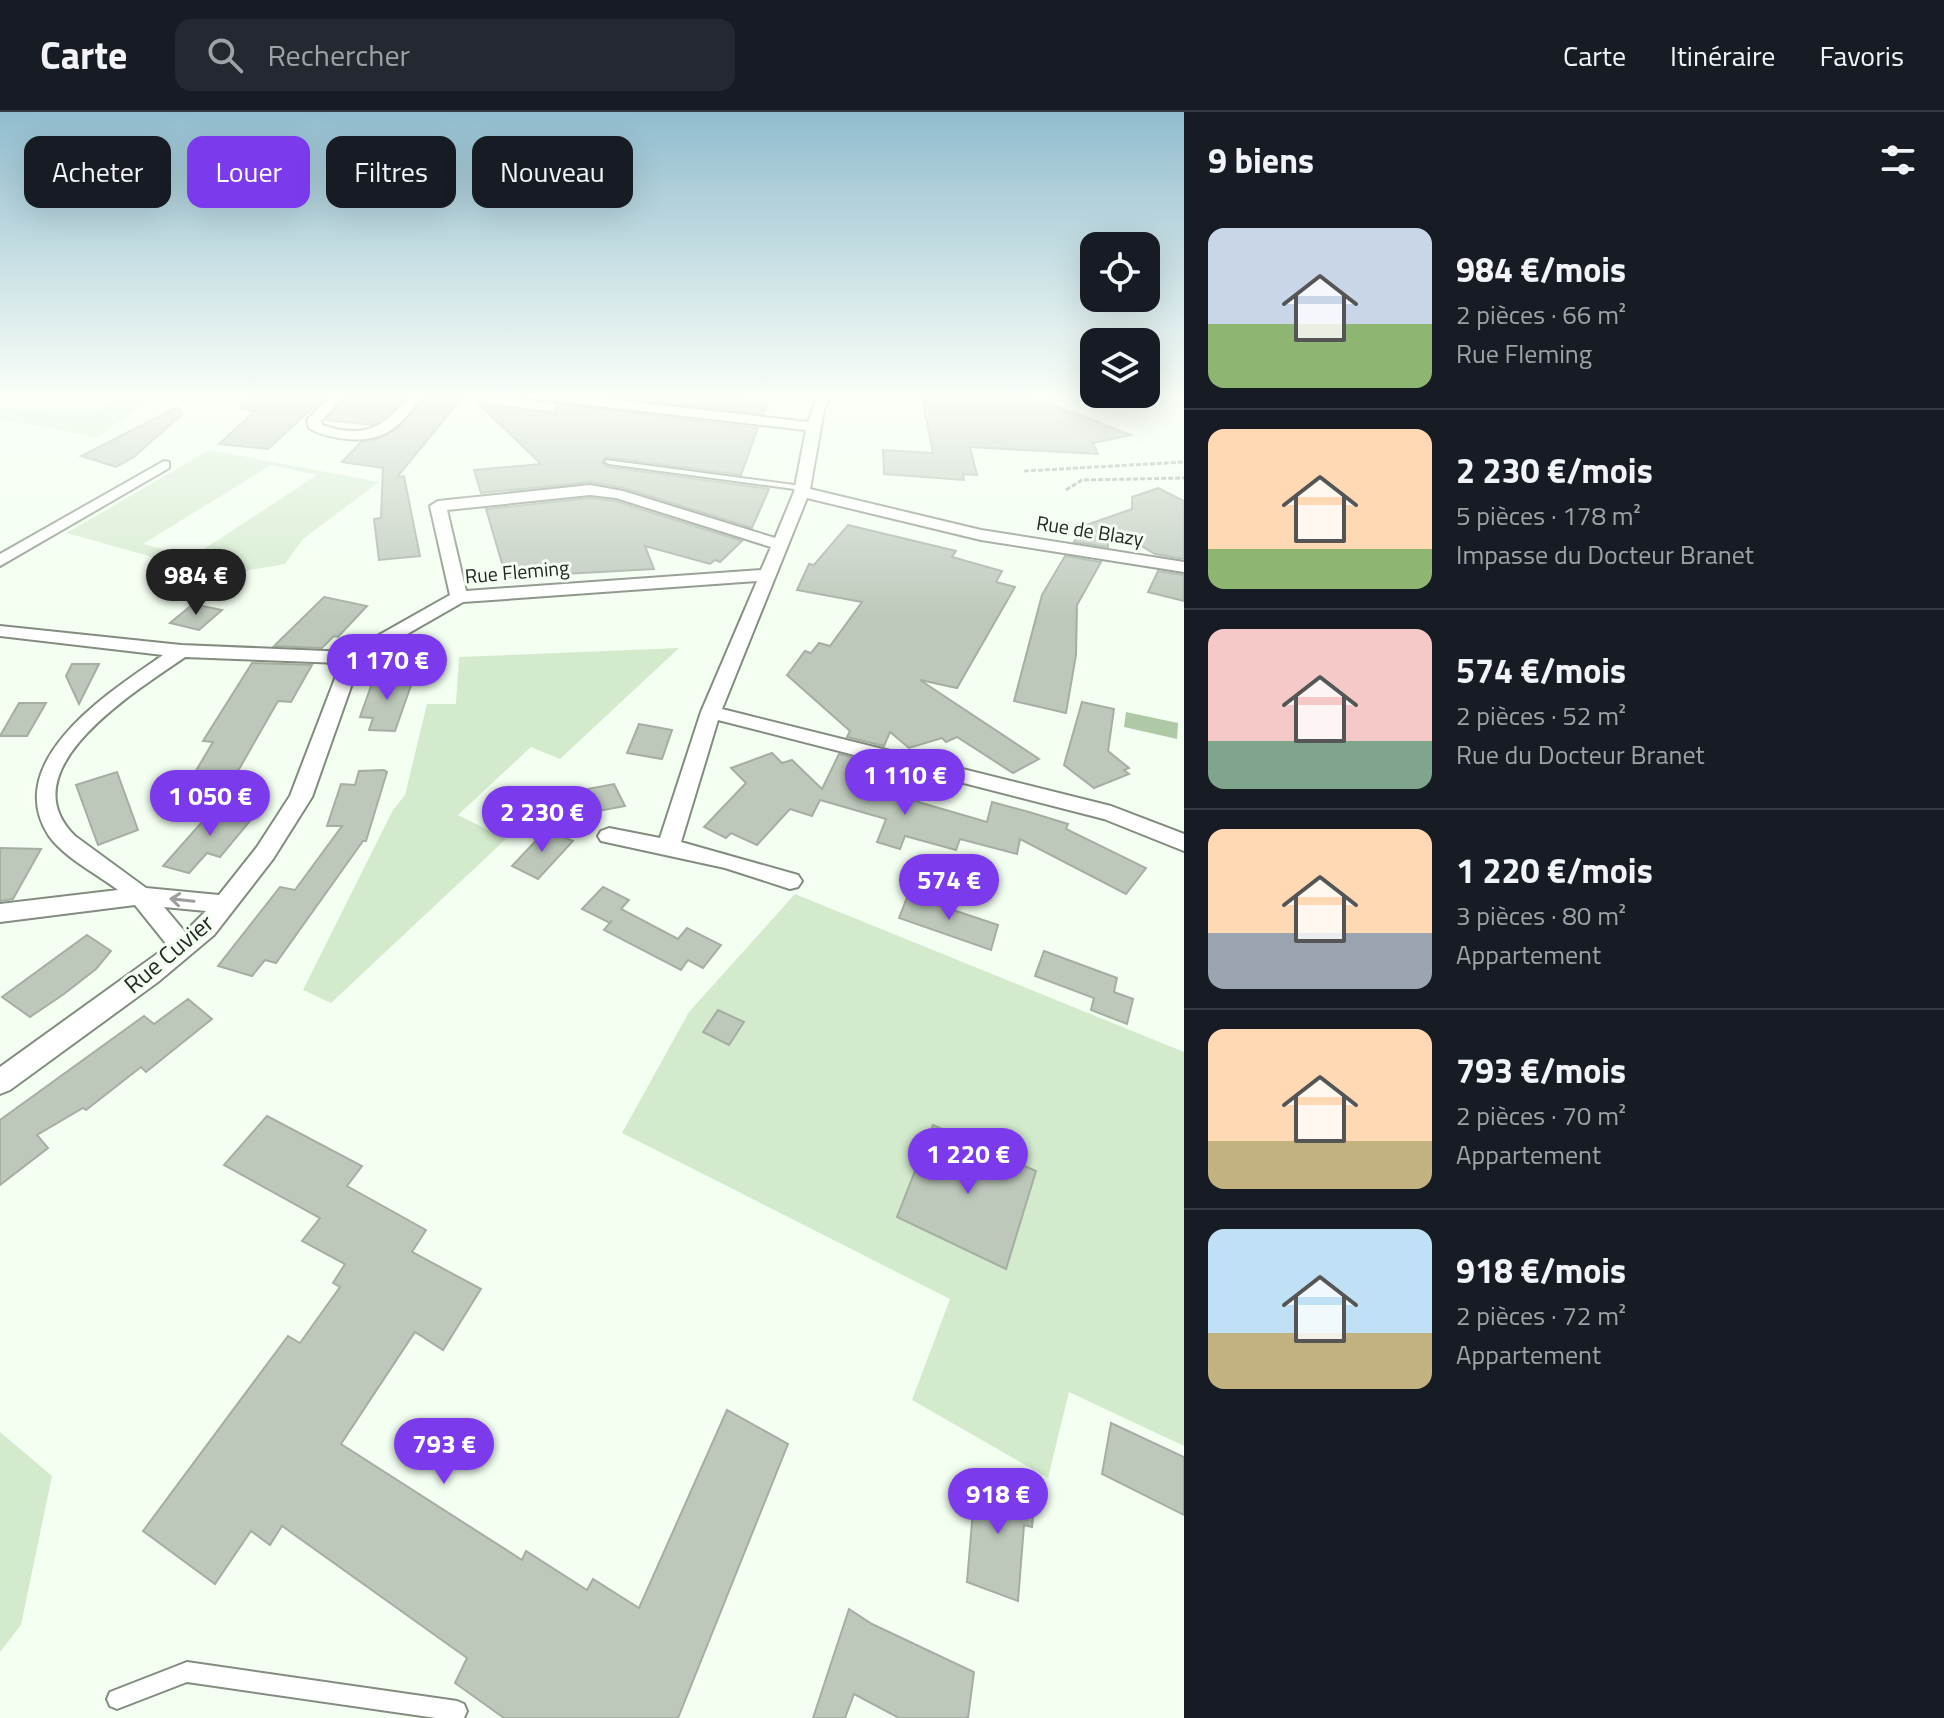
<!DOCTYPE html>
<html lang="fr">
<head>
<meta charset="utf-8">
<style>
  :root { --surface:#171b24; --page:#242831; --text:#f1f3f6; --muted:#9ea1a6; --line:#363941; --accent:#7c3aed }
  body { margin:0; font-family:"Titillium Web",sans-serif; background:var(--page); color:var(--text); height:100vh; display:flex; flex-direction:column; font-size:30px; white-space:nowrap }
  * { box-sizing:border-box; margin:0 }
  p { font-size:26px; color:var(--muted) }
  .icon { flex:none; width:44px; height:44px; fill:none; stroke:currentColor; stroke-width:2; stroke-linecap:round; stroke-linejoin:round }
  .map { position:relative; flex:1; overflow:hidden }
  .sheet { display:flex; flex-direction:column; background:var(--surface); width:760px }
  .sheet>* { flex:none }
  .hud { position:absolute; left:24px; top:24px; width:760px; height:72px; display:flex; gap:16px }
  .buttons { position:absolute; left:1080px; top:120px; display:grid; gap:16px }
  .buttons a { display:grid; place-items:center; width:80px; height:80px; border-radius:16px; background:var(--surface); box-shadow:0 8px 32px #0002; font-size:40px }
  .price { position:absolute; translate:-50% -68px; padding:0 18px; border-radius:28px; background:var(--accent); color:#fff; font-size:26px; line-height:52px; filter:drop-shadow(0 2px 4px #0008) }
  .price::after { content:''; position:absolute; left:50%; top:48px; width:24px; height:18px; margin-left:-12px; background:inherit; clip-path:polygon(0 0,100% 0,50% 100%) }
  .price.current { background:#222; color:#fff }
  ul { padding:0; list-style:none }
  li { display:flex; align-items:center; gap:24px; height:200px; padding:0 24px }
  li+li { border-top:2px solid var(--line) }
  li span { display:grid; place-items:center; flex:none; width:224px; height:160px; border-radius:16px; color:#555 }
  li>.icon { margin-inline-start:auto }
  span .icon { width:96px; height:96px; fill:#fffc; stroke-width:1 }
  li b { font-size:34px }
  h2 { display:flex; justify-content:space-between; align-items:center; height:96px; padding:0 24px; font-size:34px }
  .pill { padding:0 28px; border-radius:16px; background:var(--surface); box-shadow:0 8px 32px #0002; font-size:28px; line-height:72px }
  .pill.current { background:var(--accent); color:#fff }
  header { display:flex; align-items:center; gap:48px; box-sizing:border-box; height:112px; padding:0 40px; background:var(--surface); border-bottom:2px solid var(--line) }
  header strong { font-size:38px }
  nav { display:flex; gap:44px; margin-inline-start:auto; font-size:28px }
  .search { width:560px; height:72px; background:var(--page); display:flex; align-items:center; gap:20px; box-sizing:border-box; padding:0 28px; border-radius:16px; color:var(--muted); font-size:30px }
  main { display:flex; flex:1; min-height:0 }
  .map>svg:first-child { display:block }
  .green { fill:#d3eacd; fill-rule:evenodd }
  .water { fill:#afc9a7 }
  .building { fill:#bdc8ba; stroke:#a4afa1; stroke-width:2 }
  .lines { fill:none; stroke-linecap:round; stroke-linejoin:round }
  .service-casing { stroke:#828c7f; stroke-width:4 }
  .minor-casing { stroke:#828c7f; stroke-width:4 }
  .path { stroke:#9ca499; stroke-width:3; stroke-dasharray:5 2; stroke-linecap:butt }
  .service { fill:#fff; fill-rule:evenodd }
  .minor { fill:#fff; fill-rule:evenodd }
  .oneway { stroke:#9d9f9c }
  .labels { text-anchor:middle; stroke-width:6; stroke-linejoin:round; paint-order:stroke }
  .far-street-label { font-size:20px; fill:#252923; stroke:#f3fff0 }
  .street-label { font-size:24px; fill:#252923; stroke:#f3fff0 }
</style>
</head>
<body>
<header>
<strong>Carte</strong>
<div class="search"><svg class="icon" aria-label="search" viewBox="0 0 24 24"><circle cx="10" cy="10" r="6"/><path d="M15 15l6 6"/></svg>Rechercher</div>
<nav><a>Carte</a><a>Itinéraire</a><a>Favoris</a></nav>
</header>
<main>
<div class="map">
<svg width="1184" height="1606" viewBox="0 0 1184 1606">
  <rect width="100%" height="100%" fill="#f3fff0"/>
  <g class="green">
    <polygon points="116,281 156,281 97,326 53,316 0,308 0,295 93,303"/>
    <path d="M209,338l170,32 -76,57 -18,25 -47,8 -43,-3 -128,-36zM271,353l46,10 -125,82 -49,-13z"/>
    <polygon points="679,536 560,647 531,635 458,703 506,727 331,891 303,878 393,698 405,683 427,592 456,592 459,545"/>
    <polygon points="795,782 1184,940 1184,1334 1069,1280 1048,1366 912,1288 950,1187 622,1021 689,900"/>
    <polygon points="0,1320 52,1364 21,1513 0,1540"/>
  </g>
  <polygon class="water" points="1126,600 1178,611 1177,627 1124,615"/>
  <g class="building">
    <polygon points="242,281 329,281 268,337 219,332 255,299 241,297"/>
    <polygon points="350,281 407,281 390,300 372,313 326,308"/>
    <polygon points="581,281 706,281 769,289 764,302"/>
    <polygon points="921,281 1023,281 1131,323 1093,331 1098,342 970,335 977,363 963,362 964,368 884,362 883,338 933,341"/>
    <polygon points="428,282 462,286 397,365 404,364 420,444 379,448 374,407 381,406 383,356 342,350 361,330 381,326 400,314"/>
    <polygon points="478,291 556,301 556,292 758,316 741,363 606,345 602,351 609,355 769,377 752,416 624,376 591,370 481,381 474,358 541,352"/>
    <polygon points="177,295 182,302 134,345 116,355 81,344"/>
    <polygon points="1158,376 1184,389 1184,447 1155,442 1108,414 1108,435 1074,430 1083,414 1132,397 1132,385"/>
    <polygon points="590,386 615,389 742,429 720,450 715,448 710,452 645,434 654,457 506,465 486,397"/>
    <polygon points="848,413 956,439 952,445 1002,459 996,470 1015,475 957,576 920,568 1039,647 1013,661 957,625 946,630 942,626 909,636 890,620 884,634 847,625 850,619 787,563 805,539 811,541 819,531 830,534 862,490 797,478 809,452 814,453"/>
    <polygon points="1065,444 1101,450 1077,493 1076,543 1066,601 1014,589 1042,483"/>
    <polygon points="1158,459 1184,463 1184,489 1148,480"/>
    <polygon points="324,485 367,494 338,525 334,524 322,536 274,534"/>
    <polygon points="193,492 222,498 199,518 170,511"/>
    <polygon points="252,551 312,553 291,590 278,589 234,666 194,662 213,630 203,629"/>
    <polygon points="72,552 99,552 79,592 66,564"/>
    <polygon points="389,561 415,562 395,619 369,618 373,606 360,605 372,571 385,572"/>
    <polygon points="1082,590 1114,597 1108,639 1129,656 1124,658 1129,662 1094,676 1064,653"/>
    <polygon points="19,591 46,591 27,624 0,624"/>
    <polygon points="639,612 672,618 662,647 627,641"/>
    <polygon points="772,641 782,651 792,648 822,677 839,642 877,652 867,675 987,710 992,690 1029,700 1068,712 1066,717 1146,756 1126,782 1020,727 1017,742 960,727 956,738 905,724 900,737 877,730 886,707 820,688 812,704 790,697 757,733 731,721 726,726 704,715 746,671 731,656"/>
    <polygon points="384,658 387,660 366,729 363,729 276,851 265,848 252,864 218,854 280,775 295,778 342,714 327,714 341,672 355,673 359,659"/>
    <polygon points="117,660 138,718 98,733 76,673"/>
    <polygon points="614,672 625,694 577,703 566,681"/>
    <polygon points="217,693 255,703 220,745 207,741 189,761 163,754"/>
    <polygon points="546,718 573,729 538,767 512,754"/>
    <polygon points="0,736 41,737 13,787 0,789"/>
    <polygon points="603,775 629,788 621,797 678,827 687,816 721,833 703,856 688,848 681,858 604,818 612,808 610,811 582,797"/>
    <polygon points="908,783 998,813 991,838 899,806"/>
    <polygon points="87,823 111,839 96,857 64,882 30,905 2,885"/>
    <polygon points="1044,839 1117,866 1114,880 1133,887 1127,912 1091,898 1094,886 1035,864"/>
    <polygon points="188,887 212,907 146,960 141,955 86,998 83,996 37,1023 48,1036 0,1073 0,1008 144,904 154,912"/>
    <polygon points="718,898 744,910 729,933 703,920"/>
    <polygon points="267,1004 362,1054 347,1074 426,1118 412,1140 481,1177 443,1238 415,1220 341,1332 522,1448 526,1439 587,1478 593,1467 639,1496 727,1298 788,1332 678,1606 504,1606 455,1571 467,1546 282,1414 270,1433 251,1419 215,1472 143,1419 288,1224 300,1231 340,1175 333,1171 345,1152 302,1129 320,1106 224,1053"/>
    <polygon points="933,1013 1036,1059 1006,1157 897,1105"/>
    <polygon points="1111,1311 1184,1345 1184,1403 1102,1362"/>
    <polygon points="976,1363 1035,1383 1032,1415 1024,1413 1018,1489 967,1470"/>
    <polygon points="849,1497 872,1512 974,1560 968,1606 899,1606 854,1582 845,1606 813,1606"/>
  </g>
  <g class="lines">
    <g class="service-casing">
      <g id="service">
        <polygon points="606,348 802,374 806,376 802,378 609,352 605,350"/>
        <polygon points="187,1550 457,1589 464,1592 467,1599 464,1606 436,1606 187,1570 117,1597 110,1594 107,1587 110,1580"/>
      </g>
    </g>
    <g class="minor-casing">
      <g id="minor">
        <path d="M333,281h14l-26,28 1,4c45,15 62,2 89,-32h14c-25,34 -41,52 -86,45 -10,-2 -22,-4 -30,-10l-2,-8z"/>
        <path d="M512,281h42l254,29 10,-29h14l-8,17 -14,79 171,41 203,32v10l-203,-32 -174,-42 -85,211 389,97 73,28v17l-80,-32 -386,-99 -37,122 117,33 4,6 -4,6 -8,2 -65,-21 -124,-27 -3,-5 3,-5 8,-3 51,10 41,-126 56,-131 -294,21 -103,59 -48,136 -39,62 -59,76 -56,47 -148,108 -10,4v-27l168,-121 -33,-41 -135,17v-18l118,-14c-22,-17 -52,-31 -69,-54 -49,-75 62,-145 114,-181l-163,-19v-10l181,19 168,7 101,-57 -20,-89 8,-5 152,-16 33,6 152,47 19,-46 12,-62 -287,-33zM590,383l26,3 155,49 -10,23 -295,21 -19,-81zM185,545l156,6 -51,133 -33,51 -38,48 -73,-7 -71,-52c-69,-67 63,-146 110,-179zM164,795l42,4 -21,21z"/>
        <polygon points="164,349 169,350 169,356 0,454 0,442"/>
      </g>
    </g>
    <g class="path">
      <polyline points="1024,359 1184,350"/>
      <polyline points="1066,378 1082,368 1184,366"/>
    </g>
    <use href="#service" class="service"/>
    <use href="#minor" class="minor"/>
  </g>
  <defs><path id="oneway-shaft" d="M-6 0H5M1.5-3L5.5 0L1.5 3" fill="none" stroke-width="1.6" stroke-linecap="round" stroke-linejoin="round" transform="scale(2)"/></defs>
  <use class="oneway" href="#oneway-shaft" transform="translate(182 788) rotate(-174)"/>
  <linearGradient id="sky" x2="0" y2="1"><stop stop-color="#91bcce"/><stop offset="0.56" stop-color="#fafff8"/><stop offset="1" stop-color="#fafff8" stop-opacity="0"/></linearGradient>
  <rect width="1184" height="506" fill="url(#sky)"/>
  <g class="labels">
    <g class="far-street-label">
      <text transform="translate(1090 419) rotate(9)" y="7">Rue de Blazy</text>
      <text transform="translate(517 460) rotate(-5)" y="7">Rue Fleming</text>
    </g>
    <g class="street-label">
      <text transform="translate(169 842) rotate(-40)" y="8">Rue Cuvier</text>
    </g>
  </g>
</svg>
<div class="buttons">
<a><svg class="icon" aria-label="locate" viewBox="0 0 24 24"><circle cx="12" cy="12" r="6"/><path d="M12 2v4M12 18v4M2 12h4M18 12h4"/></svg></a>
<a><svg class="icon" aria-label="layers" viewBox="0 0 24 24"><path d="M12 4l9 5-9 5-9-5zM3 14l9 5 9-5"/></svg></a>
</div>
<b class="price current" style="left:196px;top:505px">984 €</b>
<b class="price" style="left:387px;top:590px">1 170 €</b>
<b class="price" style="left:905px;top:705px">1 110 €</b>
<b class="price" style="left:210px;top:726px">1 050 €</b>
<b class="price" style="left:542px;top:742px">2 230 €</b>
<b class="price" style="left:949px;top:810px">574 €</b>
<b class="price" style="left:968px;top:1084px">1 220 €</b>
<b class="price" style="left:444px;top:1374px">793 €</b>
<b class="price" style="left:998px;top:1424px">918 €</b>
<div class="hud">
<a class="pill">Acheter</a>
<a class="pill current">Louer</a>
<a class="pill">Filtres</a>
<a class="pill">Nouveau</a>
</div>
</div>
<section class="sheet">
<h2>9 biens<svg class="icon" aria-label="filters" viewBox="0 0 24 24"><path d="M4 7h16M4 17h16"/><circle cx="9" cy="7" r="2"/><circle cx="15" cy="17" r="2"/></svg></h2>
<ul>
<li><span style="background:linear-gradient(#c9d6e8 60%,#8fb573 0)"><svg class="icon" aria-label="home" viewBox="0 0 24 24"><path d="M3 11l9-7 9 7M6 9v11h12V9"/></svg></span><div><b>984 €/mois</b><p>2 pièces · 66 m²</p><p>Rue Fleming</p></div></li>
<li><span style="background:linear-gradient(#ffd9b3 75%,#8fb573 0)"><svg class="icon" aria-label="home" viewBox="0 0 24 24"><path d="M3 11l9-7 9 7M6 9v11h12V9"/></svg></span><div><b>2 230 €/mois</b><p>5 pièces · 178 m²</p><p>Impasse du Docteur Branet</p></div></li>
<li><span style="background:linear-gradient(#f6c9c9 70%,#7fa58c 0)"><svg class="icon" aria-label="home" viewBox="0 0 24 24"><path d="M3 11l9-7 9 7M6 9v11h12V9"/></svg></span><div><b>574 €/mois</b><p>2 pièces · 52 m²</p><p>Rue du Docteur Branet</p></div></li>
<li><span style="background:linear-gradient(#ffd9b3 65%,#9aa5b1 0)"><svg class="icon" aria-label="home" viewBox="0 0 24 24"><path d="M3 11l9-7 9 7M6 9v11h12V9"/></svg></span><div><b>1 220 €/mois</b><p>3 pièces · 80 m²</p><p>Appartement</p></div></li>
<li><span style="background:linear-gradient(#ffd9b3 70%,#c2b280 0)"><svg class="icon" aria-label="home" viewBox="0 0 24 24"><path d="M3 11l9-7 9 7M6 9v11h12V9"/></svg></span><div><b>793 €/mois</b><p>2 pièces · 70 m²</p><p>Appartement</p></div></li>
<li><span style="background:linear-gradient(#bfe0f5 65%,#c2b280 0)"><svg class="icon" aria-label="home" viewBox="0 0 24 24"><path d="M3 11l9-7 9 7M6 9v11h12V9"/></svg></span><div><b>918 €/mois</b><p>2 pièces · 72 m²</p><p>Appartement</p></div></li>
</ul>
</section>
</main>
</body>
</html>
